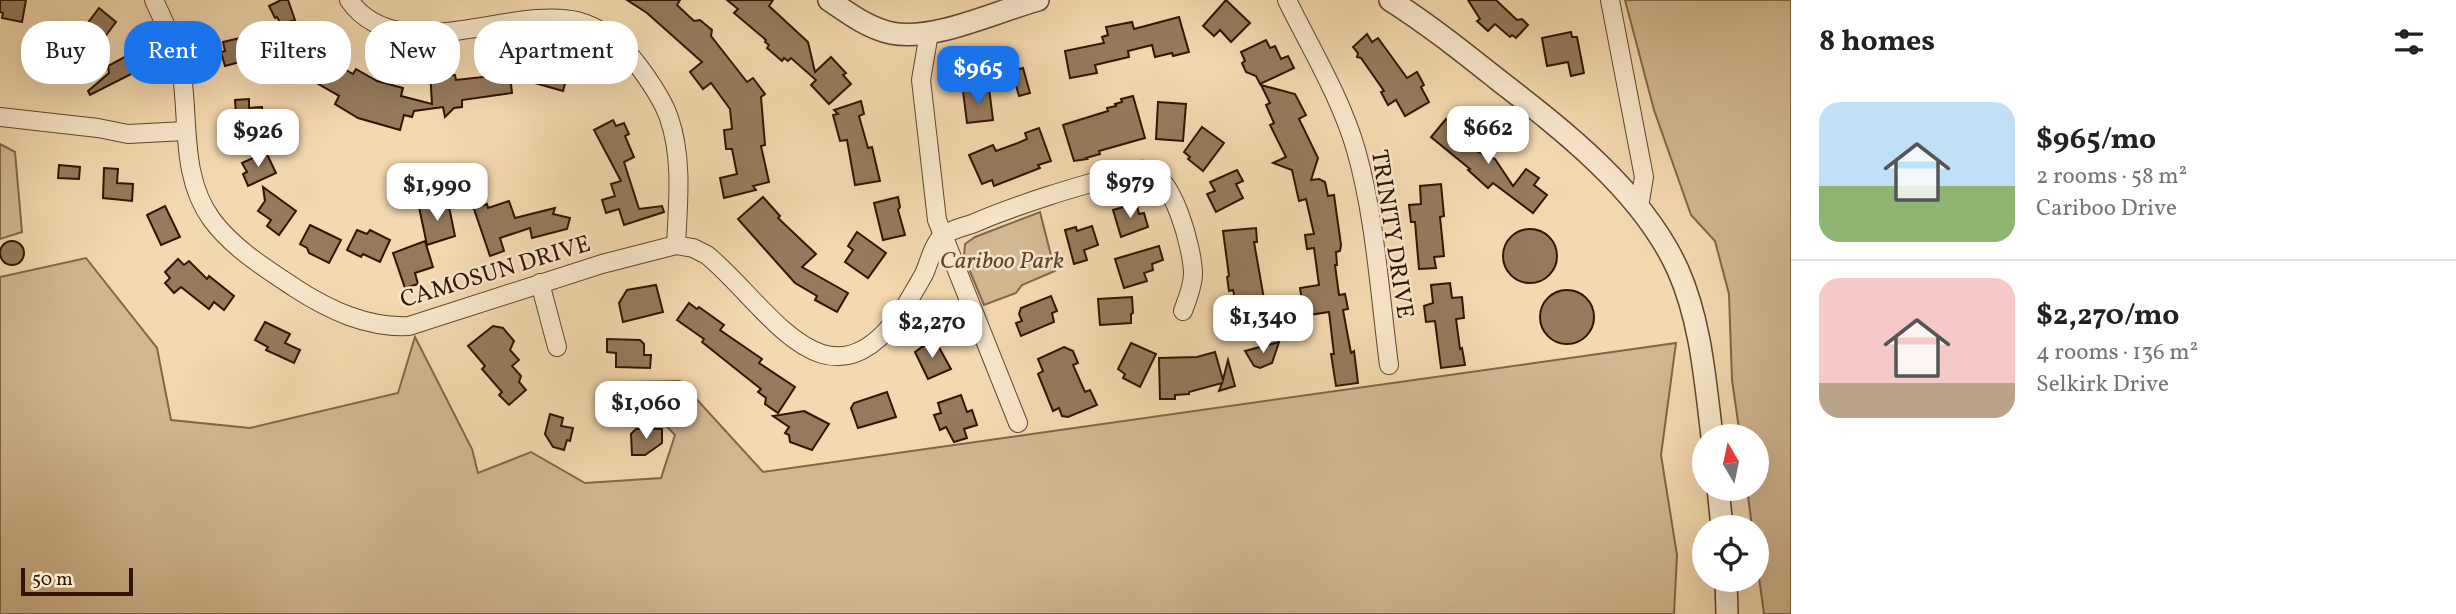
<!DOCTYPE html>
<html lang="en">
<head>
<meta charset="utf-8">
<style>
  :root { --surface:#fff; --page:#f6f6f6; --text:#222; --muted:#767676; --line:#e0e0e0; --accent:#1a73e8 }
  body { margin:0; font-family:Vollkorn,serif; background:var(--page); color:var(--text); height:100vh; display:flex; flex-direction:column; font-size:26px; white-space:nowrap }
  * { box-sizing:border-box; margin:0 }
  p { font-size:23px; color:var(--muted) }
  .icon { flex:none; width:38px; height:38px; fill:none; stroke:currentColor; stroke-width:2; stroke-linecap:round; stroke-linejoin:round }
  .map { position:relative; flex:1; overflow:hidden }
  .drawer { display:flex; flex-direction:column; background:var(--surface); width:665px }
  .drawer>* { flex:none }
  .hud { position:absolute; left:21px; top:21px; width:665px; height:63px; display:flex; gap:14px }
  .needle { width:46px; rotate:351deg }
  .controls { position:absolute; left:1692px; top:424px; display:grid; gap:14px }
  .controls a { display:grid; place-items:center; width:77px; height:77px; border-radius:50%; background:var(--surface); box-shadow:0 7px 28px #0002; font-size:35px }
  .scale { position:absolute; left:21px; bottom:18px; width:112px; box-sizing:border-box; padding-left:7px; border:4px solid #321400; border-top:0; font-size:19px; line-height:24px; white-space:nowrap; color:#321400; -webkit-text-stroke:5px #f8e6cb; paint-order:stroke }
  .price { position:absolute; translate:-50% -60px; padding:0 16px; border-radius:14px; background:#fff; color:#222; font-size:23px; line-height:46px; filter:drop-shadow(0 2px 4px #0008) }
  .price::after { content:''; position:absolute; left:50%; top:42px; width:21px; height:16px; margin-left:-10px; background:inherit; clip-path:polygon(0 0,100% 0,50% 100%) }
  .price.selected { background:var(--accent); color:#fff }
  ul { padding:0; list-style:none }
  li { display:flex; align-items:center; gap:21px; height:175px; padding:0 28px }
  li+li { border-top:2px solid var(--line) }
  li span { display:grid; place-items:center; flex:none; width:196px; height:140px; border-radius:21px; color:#555 }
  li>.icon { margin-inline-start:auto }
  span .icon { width:84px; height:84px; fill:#fffc; stroke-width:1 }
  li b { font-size:30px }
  h2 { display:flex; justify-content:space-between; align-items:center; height:84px; padding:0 28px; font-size:30px }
  .chip { padding:0 24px; border-radius:28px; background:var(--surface); box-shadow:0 7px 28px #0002; font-size:24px; line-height:63px }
  .chip.selected { background:var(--accent); color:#fff }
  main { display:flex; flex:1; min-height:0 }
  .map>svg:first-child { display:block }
  .green { fill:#d3b791; stroke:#826648; stroke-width:2 }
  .building { fill:#977a5b; stroke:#321400; stroke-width:2 }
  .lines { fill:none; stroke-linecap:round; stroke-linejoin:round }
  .minor-casing { stroke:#62452c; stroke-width:20 }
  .tertiary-casing { stroke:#62452c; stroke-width:24 }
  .minor { stroke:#f8e6cb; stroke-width:18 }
  .tertiary { stroke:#f8e6cb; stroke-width:21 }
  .labels { text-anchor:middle; stroke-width:5; stroke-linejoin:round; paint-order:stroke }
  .street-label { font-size:24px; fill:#321400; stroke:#f8e6cb }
  .park-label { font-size:24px; font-style:italic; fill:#62452c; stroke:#f8e6cb }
</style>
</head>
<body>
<main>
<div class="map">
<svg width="1791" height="614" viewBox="0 0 1791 614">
  <rect width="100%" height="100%" fill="#f4d8af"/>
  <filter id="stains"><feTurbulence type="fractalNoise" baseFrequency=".00286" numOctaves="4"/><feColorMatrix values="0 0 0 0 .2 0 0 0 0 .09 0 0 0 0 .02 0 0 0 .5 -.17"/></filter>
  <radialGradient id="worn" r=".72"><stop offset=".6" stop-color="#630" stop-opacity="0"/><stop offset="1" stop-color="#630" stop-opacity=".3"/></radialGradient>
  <g class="green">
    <polygon points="1625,0 1791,0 1791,614 1764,614 1757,563 1757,527 1752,527 1747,488 1757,488 1757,436 1740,436 1732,380 1729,294 1715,241 1691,215 1654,110"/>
    <polygon points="0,144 15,152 22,232 0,239"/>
    <polygon points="1040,212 1055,271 1022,285 1016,293 984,305 964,257 965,244 975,237"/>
    <polygon points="86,258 157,348 171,420 250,428 398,393 415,337 472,449 478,473 531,452 585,483 661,478 675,435 624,382 680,381 763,472 1676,343 1661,455 1677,555 1674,614 0,614 0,277"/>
  </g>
  <g class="building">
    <polygon points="0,0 26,0 22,22 2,18 3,13 0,12"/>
    <polygon points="281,0 288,0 295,20 281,24 277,17 275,18 269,6"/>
    <polygon points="627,0 680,0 677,5 694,21 700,20 712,30 711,36 747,82 753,78 765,94 761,97 765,145 761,146 769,182 753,186 756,190 724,198 720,178 737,174 732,149 726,149 724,130 732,129 730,109 711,83 703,89 690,72 702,62 647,13"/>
    <polygon points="727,0 773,0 769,6 808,42 815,72 831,57 846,73 843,75 851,84 829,104 811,85 816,80 791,58 788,61 784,58 782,61 767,48 769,45 765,42 766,40 734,13 738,9"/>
    <polygon points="1226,0 1250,23 1231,42 1220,30 1214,36 1203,26"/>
    <polygon points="1468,0 1496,0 1517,20 1522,19 1528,25 1516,38 1512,35 1510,37 1495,24 1488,31 1477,21 1480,19"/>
    <polygon points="99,8 116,22 98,46 81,32"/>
    <polygon points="1179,17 1189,52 1173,56 1172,53 1155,57 1152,45 1128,51 1129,57 1095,65 1097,73 1070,78 1065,51 1104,43 1102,37 1108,35 1106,27 1132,22 1134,29"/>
    <polygon points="65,26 70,26 76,45 55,52 47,32"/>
    <polygon points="1571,32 1572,37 1577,37 1584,73 1571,76 1568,62 1547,66 1542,38"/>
    <polygon points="1367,34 1372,42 1378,38 1407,78 1417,72 1424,85 1421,87 1429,102 1405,116 1396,100 1388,105 1381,92 1384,91 1361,58 1357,57 1358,53 1353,47"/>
    <polygon points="240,38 241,41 248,38 254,58 225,66 221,52 225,51 223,42"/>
    <polygon points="1266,40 1270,48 1275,46 1281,59 1288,56 1294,68 1260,84 1256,76 1246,72 1242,63 1245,61 1241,52"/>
    <polygon points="311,50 353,74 356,69 377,81 403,88 401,96 432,104 430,71 445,70 445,76 455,75 456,80 510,74 512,93 462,100 462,107 454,108 445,117 443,107 414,111 412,117 404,115 400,130 358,118 335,104 339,96 303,75 308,65 303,62"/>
    <polygon points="130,54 142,56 147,66 90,95 88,91 109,73 108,66"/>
    <polygon points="539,54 557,59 556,63 562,64 561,71 568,73 563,91 524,80 530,56 538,58"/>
    <polygon points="1023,68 1030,93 1019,96 1012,71"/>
    <polygon points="1261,85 1295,94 1306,115 1299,119 1318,158 1311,180 1319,179 1325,182 1328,196 1334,195 1341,245 1340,251 1336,252 1337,265 1335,265 1339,295 1345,294 1348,309 1343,310 1351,353 1354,351 1358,383 1336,386 1331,354 1334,354 1329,312 1309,315 1307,299 1302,300 1300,288 1319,285 1314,248 1307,249 1305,235 1314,234 1306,199 1299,201 1292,170 1273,163 1286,157 1270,125 1274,123 1266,105 1270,103"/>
    <polygon points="989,88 993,120 967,123 963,91"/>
    <polygon points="1133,96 1145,138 1099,151 1100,154 1086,158 1087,159 1074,161 1063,125 1108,111 1107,108 1116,106 1115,104 1122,102 1121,99"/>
    <polygon points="249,99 249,108 262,107 263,126 227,131 226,114 236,114 235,100"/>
    <polygon points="861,101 864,114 859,116 868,148 872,147 880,181 855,185 847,140 840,141 833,115 838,114 834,110"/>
    <polygon points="1158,102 1186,104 1183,141 1156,139"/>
    <polygon points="1446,119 1456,128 1462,122 1477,134 1467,147 1495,159 1513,186 1526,169 1539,178 1534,185 1547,195 1533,213 1493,183 1488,188 1468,170 1470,169 1431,137"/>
    <polygon points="613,120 616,126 624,123 629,134 625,136 634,157 624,162 639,209 662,206 664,212 624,225 619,209 606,213 602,200 615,196 611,184 621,181 594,130"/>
    <polygon points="1202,127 1224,143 1203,171 1188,159 1190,157 1184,152"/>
    <polygon points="1039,128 1051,161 1038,165 1040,168 994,186 992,180 982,184 969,155 993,145 996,151 1018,143 1027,139 1025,133"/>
    <polygon points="266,152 276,173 248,186 243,174 247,172 242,163"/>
    <polygon points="59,165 80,167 79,179 58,178"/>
    <polygon points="104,168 118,169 117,183 133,184 132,201 103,198"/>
    <polygon points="1237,170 1243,181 1236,184 1243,198 1216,212 1207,194 1215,191 1210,182"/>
    <polygon points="1441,184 1444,216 1440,217 1444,256 1434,257 1436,268 1419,269 1415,222 1411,222 1409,205 1421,204 1420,186"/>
    <polygon points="263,187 296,211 279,235 267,226 271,220 258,211 265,201"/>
    <polygon points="763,197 780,216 778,218 816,254 802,267 848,293 837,312 815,300 817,296 795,283 738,219"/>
    <polygon points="898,197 900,207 898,210 905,235 883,240 874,203"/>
    <polygon points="509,201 515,218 555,208 553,214 570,218 567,229 532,238 530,228 500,238 504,251 490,256 474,209 487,204 488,208"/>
    <polygon points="448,202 455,236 427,245 419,207"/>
    <polygon points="165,206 180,237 161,245 147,215"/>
    <polygon points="1127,206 1128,208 1137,206 1139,214 1144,213 1148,227 1121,237 1113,210"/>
    <polygon points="310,225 341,240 329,263 309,253 307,248 300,244"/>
    <polygon points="1092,226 1098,245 1084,250 1087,260 1074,264 1065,230 1076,227 1077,231"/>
    <polygon points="1256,228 1257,242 1254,242 1264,299 1236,303 1233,290 1229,291 1227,277 1229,276 1223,231"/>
    <circle cx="1530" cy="256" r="27"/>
    <polygon points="357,230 367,234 370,230 390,240 380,262 363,254 361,257 347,250"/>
    <polygon points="857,232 886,253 868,278 845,262 853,250 848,246"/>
    <circle cx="12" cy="253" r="12"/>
    <polygon points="425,241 433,267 415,273 418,284 405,288 393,253"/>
    <polygon points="1159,246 1163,260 1152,264 1153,270 1144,273 1147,281 1124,288 1115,259"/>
    <polygon points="178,259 184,265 189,261 207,279 209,276 234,296 224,310 214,302 209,309 181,287 174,293 165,283 170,278 165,272"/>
    <polygon points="1450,283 1452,298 1462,297 1464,318 1456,319 1460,349 1462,348 1465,365 1441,368 1435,321 1426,322 1424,306 1433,303 1431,285"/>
    <polygon points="656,285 663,312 623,322 619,303 627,290"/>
    <circle cx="1567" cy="317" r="27"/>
    <polygon points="1051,296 1057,311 1052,313 1054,322 1021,336 1016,323 1022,321 1019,314 1021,308"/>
    <polygon points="1132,297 1133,313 1131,314 1131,323 1100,325 1098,299"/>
    <polygon points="689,303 697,309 699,307 724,325 720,330 762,359 759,363 795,387 778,413 765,404 766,398 758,392 761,389 702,342 704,339 677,320"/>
    <polygon points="1239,320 1261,328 1257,340 1236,334"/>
    <polygon points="265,322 290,334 285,343 300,350 294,363 266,350 268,347 255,340"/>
    <polygon points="493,326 503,328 514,341 510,350 519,360 512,366 521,376 519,382 526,390 509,405 499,395 502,392 482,369 485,366 468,346"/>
    <polygon points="607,339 640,340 644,344 644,355 651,355 650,368 616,367 616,353 607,352"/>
    <polygon points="936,342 951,369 928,379 915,352 922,347"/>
    <polygon points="1279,342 1272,363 1260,368 1254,366 1245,351"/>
    <polygon points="1131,343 1156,354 1140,387 1123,378 1125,374 1118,369"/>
    <polygon points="1064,347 1073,351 1078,363 1073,365 1085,392 1090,390 1097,405 1068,417 1062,416 1059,408 1053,411 1038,374 1043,371 1038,359"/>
    <polygon points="1215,352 1223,380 1228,360 1235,386 1219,391 1222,383 1189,392 1189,394 1175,395 1175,399 1160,399 1159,358 1197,357"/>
    <polygon points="887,392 896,417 858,428 851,408 854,403"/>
    <polygon points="961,395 967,412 972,410 977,425 964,429 967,438 954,442 946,427 940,430 934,415 941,413 938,403"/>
    <polygon points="804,411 829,424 812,450 790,442 789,435 785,433 789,427 773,416"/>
    <polygon points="550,414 563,418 561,426 573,428 570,441 567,440 564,450 553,447 545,434"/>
    <polygon points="636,429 662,429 662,443 645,455 632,455 631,434"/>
  </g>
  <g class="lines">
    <g class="minor-casing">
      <g id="minor">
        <path d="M154,0c11,24 23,49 28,75 7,49 -1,103 30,145 22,29 53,48 83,68 34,22 72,40 114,38l193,-62 74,-19"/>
        <path d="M349,0c49,70 162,5 228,21 27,7 47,25 63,47 11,15 23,32 29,50 14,40 9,86 7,127l17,3 14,7c63,52 121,167 198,52 6,-11 13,-22 19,-33 5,-11 9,-29 18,-38 8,-6 21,-9 30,-12 51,-22 104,-37 157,-52 4,-1 11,-3 16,-2 28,3 48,80 48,104 0,12 -6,26 -10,37"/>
        <path d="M1287,0c24,49 54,98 69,150 19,66 24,146 33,215"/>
        <polyline points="1610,0 1644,177 1639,207"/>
        <polyline points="929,33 921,80 937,220 1018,423"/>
        <polyline points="0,117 98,128 128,134 185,131"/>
        <polyline points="540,283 557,347"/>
      </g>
    </g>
    <g class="tertiary-casing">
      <g id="tertiary">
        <path d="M829,0c19,13 39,28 62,33 42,9 106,-22 147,-33"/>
        <path d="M1390,0c38,24 73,52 107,79 66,51 146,113 181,191 23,52 27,110 34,166"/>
        <polyline points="1718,488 1722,527"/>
        <polyline points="1726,579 1727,614"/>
      </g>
    </g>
    <use href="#minor" class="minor"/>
    <use href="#tertiary" class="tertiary"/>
  </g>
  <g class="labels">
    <g class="street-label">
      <text transform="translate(1393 234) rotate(81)" y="8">TRINITY DRIVE</text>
      <text transform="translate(495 271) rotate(-17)" y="8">CAMOSUN DRIVE</text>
    </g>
    <g class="park-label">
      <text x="1002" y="268">Cariboo Park</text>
    </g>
  </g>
  <rect width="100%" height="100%" filter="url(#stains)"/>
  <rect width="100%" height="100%" fill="url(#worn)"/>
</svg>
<div class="controls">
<a><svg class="needle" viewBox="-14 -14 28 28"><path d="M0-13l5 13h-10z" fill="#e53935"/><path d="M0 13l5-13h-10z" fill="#767676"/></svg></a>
<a><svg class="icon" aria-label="locate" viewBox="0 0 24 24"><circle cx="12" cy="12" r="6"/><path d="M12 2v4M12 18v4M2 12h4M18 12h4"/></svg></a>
</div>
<div class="scale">50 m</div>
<b class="price selected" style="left:978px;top:106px">$965</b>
<b class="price" style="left:1488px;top:166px">$662</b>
<b class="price" style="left:258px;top:169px">$926</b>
<b class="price" style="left:1130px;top:220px">$979</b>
<b class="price" style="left:437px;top:223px">$1,990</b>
<b class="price" style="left:1263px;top:355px">$1,340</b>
<b class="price" style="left:932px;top:360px">$2,270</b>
<b class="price" style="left:646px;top:441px">$1,060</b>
<div class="hud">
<a class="chip">Buy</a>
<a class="chip selected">Rent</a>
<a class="chip">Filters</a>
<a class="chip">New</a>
<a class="chip">Apartment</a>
</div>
</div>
<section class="drawer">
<h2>8 homes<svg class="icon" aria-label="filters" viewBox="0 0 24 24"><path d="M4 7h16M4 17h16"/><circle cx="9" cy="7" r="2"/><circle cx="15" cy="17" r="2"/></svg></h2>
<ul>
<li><span style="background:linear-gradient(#bfe0f5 60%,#8fb573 0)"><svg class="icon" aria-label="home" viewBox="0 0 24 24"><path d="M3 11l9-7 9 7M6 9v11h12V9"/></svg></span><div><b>$965/mo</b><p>2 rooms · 58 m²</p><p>Cariboo Drive</p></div></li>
<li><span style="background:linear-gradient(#f6c9c9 75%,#b9a48a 0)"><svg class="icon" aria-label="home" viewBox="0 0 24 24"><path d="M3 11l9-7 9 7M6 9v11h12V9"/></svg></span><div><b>$2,270/mo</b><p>4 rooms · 136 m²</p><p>Selkirk Drive</p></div></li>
</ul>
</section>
</main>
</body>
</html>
